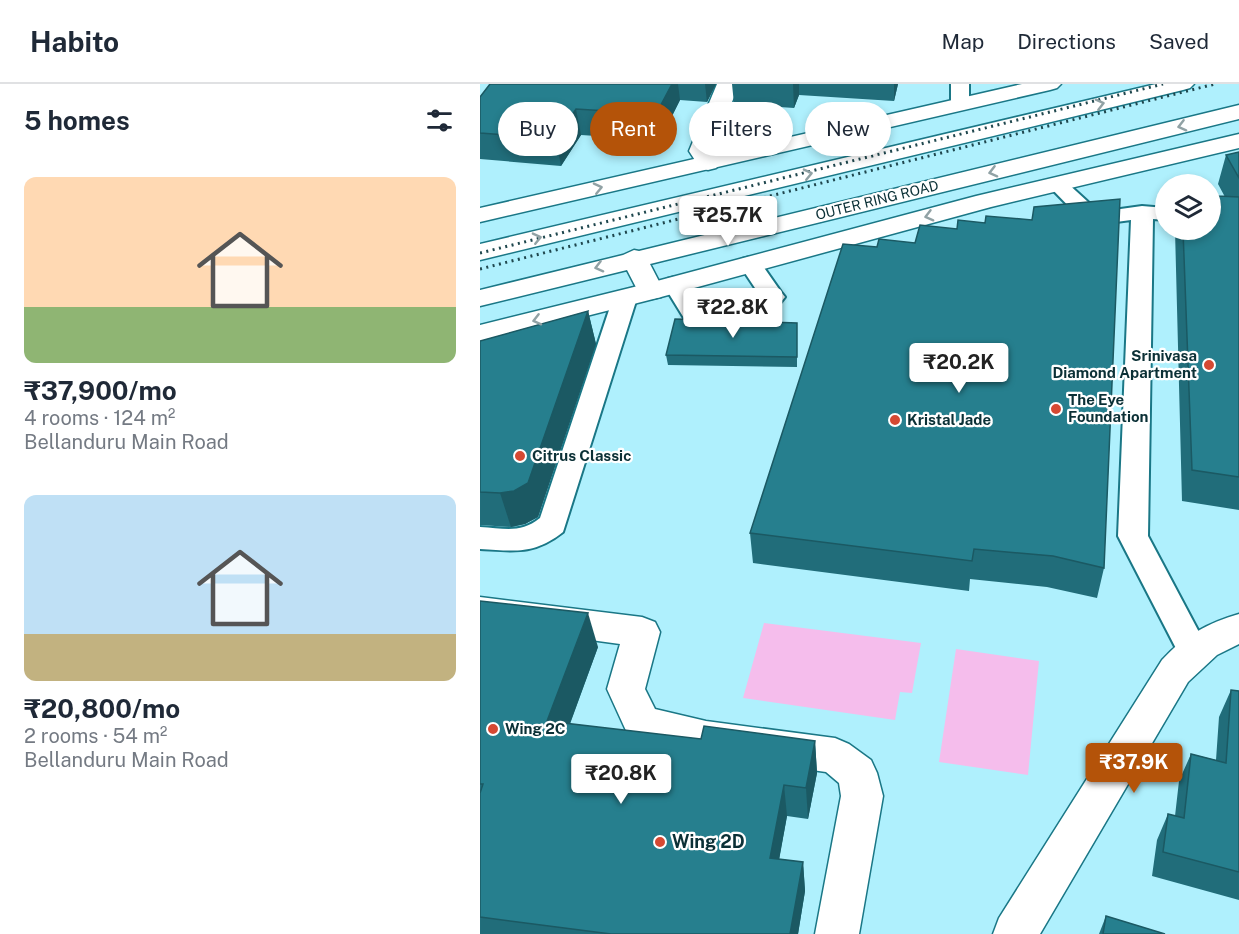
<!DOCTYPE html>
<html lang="en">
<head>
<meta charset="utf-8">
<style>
  :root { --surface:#fff; --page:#f6f6f7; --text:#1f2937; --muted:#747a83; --line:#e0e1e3; --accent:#b45309 }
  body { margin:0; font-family:"Public Sans",sans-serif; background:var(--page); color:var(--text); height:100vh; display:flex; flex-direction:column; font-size:22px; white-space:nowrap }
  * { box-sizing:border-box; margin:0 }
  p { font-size:20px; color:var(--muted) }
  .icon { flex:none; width:33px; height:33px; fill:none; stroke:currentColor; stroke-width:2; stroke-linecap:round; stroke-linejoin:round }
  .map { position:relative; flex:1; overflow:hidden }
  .panel { display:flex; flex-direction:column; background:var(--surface); width:480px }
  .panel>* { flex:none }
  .guide { position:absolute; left:18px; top:18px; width:570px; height:54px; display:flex; gap:12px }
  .controls { position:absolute; left:675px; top:90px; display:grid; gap:12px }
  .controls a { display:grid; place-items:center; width:66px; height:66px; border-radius:50%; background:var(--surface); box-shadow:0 3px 9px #0003; font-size:30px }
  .price { position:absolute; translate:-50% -51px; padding:0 14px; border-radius:6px; background:#fff; color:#222; font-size:20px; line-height:39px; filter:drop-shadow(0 2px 3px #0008) }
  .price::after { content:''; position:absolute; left:50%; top:36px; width:18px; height:14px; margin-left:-9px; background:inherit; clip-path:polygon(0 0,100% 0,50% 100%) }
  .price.active { background:var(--accent); color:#fff }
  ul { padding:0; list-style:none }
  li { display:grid; align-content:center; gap:12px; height:318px; padding:0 24px }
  li span { display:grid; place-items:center; height:186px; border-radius:12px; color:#555 }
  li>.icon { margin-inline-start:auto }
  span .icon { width:108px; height:108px; fill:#fffc; stroke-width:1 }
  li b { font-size:26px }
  h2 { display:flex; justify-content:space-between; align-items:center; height:72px; padding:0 24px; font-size:26px }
  .tag { padding:0 21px; border-radius:27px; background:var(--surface); box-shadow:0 3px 9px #0003; font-size:21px; line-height:54px }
  .tag.active { background:var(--accent); color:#fff }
  header { display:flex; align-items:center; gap:36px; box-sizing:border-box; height:84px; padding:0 30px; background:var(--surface); border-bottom:2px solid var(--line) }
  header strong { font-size:28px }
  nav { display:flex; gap:33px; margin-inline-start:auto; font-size:21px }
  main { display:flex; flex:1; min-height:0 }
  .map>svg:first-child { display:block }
  .green { fill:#f5bdec }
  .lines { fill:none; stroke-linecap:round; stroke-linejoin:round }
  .service-casing { stroke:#1a7786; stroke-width:4 }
  .minor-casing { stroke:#1a7786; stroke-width:3 }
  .tertiary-casing { stroke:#1a7786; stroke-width:3 }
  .trunk-casing { stroke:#1a7786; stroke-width:3 }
  .service { fill:#fff; fill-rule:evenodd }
  .minor { fill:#fff; fill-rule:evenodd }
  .tertiary { fill:#fff; fill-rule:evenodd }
  .trunk { fill:#fff; fill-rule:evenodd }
  .rail { stroke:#1f474e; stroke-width:3; stroke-dasharray:2 4.5; stroke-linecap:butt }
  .wall { fill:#216d7a }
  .shaded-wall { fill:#1b5963 }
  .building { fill:#267f8e; stroke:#1b5963; stroke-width:1.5 }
  .oneway { stroke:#91a2a5 }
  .poi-dot { fill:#d54933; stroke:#fff; stroke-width:2 }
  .labels { text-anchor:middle; stroke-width:4.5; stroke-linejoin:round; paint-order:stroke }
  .far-street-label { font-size:14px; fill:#0b3036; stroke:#fff }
  .poi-label { font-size:15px; font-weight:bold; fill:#0b3036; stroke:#fff; text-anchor:start }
  .near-poi-label { font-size:18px; font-weight:bold; fill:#0b3036; stroke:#fff; text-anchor:start }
</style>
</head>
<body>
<header>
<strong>Habito</strong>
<nav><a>Map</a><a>Directions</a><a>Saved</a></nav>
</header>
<main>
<section class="panel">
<h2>5 homes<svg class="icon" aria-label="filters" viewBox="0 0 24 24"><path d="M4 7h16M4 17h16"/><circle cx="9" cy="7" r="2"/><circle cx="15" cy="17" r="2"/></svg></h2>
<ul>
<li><span style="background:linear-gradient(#ffd9b3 70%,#8fb573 0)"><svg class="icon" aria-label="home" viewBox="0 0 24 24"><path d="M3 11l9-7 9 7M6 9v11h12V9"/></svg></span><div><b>₹37,900/mo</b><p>4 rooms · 124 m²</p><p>Bellanduru Main Road</p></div></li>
<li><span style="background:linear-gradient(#bfe0f5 75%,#c2b280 0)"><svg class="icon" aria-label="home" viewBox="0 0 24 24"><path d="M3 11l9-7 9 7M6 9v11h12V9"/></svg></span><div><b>₹20,800/mo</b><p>2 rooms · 54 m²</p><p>Bellanduru Main Road</p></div></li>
</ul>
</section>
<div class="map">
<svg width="759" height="850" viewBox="0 0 759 850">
  <rect width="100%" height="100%" fill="#aff0fd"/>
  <g class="green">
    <polygon points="284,539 441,559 432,609 420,608 415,636 263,614"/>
    <polygon points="476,565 559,577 548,691 459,678"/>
  </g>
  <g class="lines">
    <g class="service-casing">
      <g id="service">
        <polygon points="471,0 489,0 489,20 487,24 473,24 471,20"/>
        <polygon points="578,95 585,97 619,128 662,122 686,124 686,136 673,135 668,452 729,567 724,576 713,580 702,576 638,452 651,136 614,141 606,140 568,101 571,97"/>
        <polygon points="270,173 278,175 301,208 305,213 301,218 215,241 207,239 183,200 187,195 195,193 203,195 221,225 279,210 259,180 262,175"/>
        <path d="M145,207l8,2 4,5 -74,234c-29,23 -48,19 -83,17v-22c24,1 40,7 60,-9l73,-220 4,-5z"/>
      </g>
    </g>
    <g class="minor-casing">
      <g id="minor">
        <polygon points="237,0 259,0 233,67 240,79 236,84 228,86 220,84 209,67"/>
        <polygon points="0,513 162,533 175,538 180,548 165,605 175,625 226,637 355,654 369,660 391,676 397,689 403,712 379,850 335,850 361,712 359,699 346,688 226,671 148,651 127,605 140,560 0,541"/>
      </g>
    </g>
    <g class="tertiary-casing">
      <g id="tertiary">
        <polygon points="542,0 581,0 577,4 570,6 0,138 0,124"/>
        <polygon points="759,50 759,64 511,123 181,213 0,259 0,241 162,201 496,112"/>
        <path d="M759,530v30l-22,11 -29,27 -148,252h-47l6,-16 163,-258c22,-24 46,-37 77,-46z"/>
      </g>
    </g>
    <g class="trunk-casing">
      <g id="trunk">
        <polygon points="676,0 714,0 710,4 703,6 0,176 0,160"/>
        <polygon points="759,21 759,35 170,180 184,207 181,213 171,215 161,213 147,186 0,222 0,206 143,171 154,166 159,167"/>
      </g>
    </g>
    <use href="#service" class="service"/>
    <use href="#minor" class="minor"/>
    <use href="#tertiary" class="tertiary"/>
    <use href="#trunk" class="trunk"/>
    <g class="rail">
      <polyline points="0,169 683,0"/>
      <polyline points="0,185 735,0"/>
    </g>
  </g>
  <g class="wall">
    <polygon points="10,0 236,0 227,18 200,16 180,56 101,51 81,82 0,75 0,13"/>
    <polygon points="252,0 418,0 414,17 319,11 314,24 254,20"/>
    <polygon points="759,68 759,426 702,417 695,146 730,146 738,112 745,113 738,100 746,71"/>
    <polygon points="477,145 624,484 617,514 567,503 490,495 489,507 273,479 270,449 397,163 435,159"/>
    <polygon points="108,227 116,260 58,433 45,440 31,443 0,441 0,257"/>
    <polygon points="317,239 317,283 188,281 186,271"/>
    <polygon points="0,517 118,563 90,640 221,655 335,657 337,689 328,735 307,732 299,775 323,778 325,807 318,850 0,850"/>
    <polygon points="751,606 759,607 759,816 672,792 677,756 688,730 695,732 699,697 711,670 736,676 739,633"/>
    <polygon points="626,832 685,850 619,850"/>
  </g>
  <g class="shaded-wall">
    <polygon points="192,0 198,0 200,16 180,56 176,30"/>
    <polygon points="225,0 236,0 227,18"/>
    <polygon points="313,0 319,0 319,11 314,24"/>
    <polygon points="414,0 418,0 414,17"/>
    <polygon points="96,25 101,51 81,82 76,55"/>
    <polygon points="108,227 116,260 58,433 45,440 31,443 20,409"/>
    <polygon points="108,529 118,563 79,669 67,637"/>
    <polygon points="335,657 337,689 328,735 326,704"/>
    <polygon points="304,701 307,732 294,804 290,774"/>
    <polygon points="323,778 325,807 318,850 310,850"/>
  </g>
  <g class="building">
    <polygon points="10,0 192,0 176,30 96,25 76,55 0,49 0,13"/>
    <polygon points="759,68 759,94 746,71"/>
    <polygon points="730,108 736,109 738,112 759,113 759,393 712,386 703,146 730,146"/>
    <polygon points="640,115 624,484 573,472 494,465 492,477 270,449 363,160 397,163 399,155 435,159 440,141 477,145 478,136 505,139 506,132 552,136 554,123"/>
    <polygon points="108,227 48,399 34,407 20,409 0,408 0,257"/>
    <polygon points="195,235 317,239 317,273 186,271"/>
    <polygon points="0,517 108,529 67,637 221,655 224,642 335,657 326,704 304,701 290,774 323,778 310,850 131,850 0,833 0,709 3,700 0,700"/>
    <polygon points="751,606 759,607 759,788 683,768 688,730 704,734 711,670 746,679"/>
    <polygon points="626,832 685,850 623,850"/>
  </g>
  <defs><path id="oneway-chevron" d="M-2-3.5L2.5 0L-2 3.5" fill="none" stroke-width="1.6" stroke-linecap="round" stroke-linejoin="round" transform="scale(1.5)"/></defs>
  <g class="oneway">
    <use href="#oneway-chevron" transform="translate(620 20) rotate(-14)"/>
    <use href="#oneway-chevron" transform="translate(702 42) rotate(166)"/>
    <use href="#oneway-chevron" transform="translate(513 88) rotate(166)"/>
    <use href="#oneway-chevron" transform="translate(328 90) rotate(-13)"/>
    <use href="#oneway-chevron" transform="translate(118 104) rotate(-13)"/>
    <use href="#oneway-chevron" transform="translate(449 132) rotate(165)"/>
    <use href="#oneway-chevron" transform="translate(57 154) rotate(-13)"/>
    <use href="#oneway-chevron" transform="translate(119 183) rotate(166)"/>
    <use href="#oneway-chevron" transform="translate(57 236) rotate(166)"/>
  </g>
  <g class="poi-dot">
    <circle cx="729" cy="281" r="6"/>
    <circle cx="576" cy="325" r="6"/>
    <circle cx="415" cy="336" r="6"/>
    <circle cx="40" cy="372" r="6"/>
    <circle cx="13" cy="645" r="6"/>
    <circle cx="180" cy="758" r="6"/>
  </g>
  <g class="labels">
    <g class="far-street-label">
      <text transform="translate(397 116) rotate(-14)" y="5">OUTER RING ROAD</text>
    </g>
    <g class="poi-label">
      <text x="717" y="277" text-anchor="end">Srinivasa<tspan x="717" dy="17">Diamond Apartment</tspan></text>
      <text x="588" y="321">The Eye<tspan x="588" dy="17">Foundation</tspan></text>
      <text x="427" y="341">Kristal Jade</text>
      <text x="52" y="377">Citrus Classic</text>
      <text x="25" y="650">Wing 2C</text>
    </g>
    <g class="near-poi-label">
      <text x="192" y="764">Wing 2D</text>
    </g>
  </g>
</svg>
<div class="controls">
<a><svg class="icon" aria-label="layers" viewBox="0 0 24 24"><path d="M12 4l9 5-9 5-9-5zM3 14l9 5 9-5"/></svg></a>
</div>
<b class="price" style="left:248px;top:163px">₹25.7K</b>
<b class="price" style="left:253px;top:255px">₹22.8K</b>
<b class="price" style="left:479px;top:310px">₹20.2K</b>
<b class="price active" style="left:654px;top:710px">₹37.9K</b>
<b class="price" style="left:141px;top:721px">₹20.8K</b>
<div class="guide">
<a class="tag">Buy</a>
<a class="tag active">Rent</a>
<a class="tag">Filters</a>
<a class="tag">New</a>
</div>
</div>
</main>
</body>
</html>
